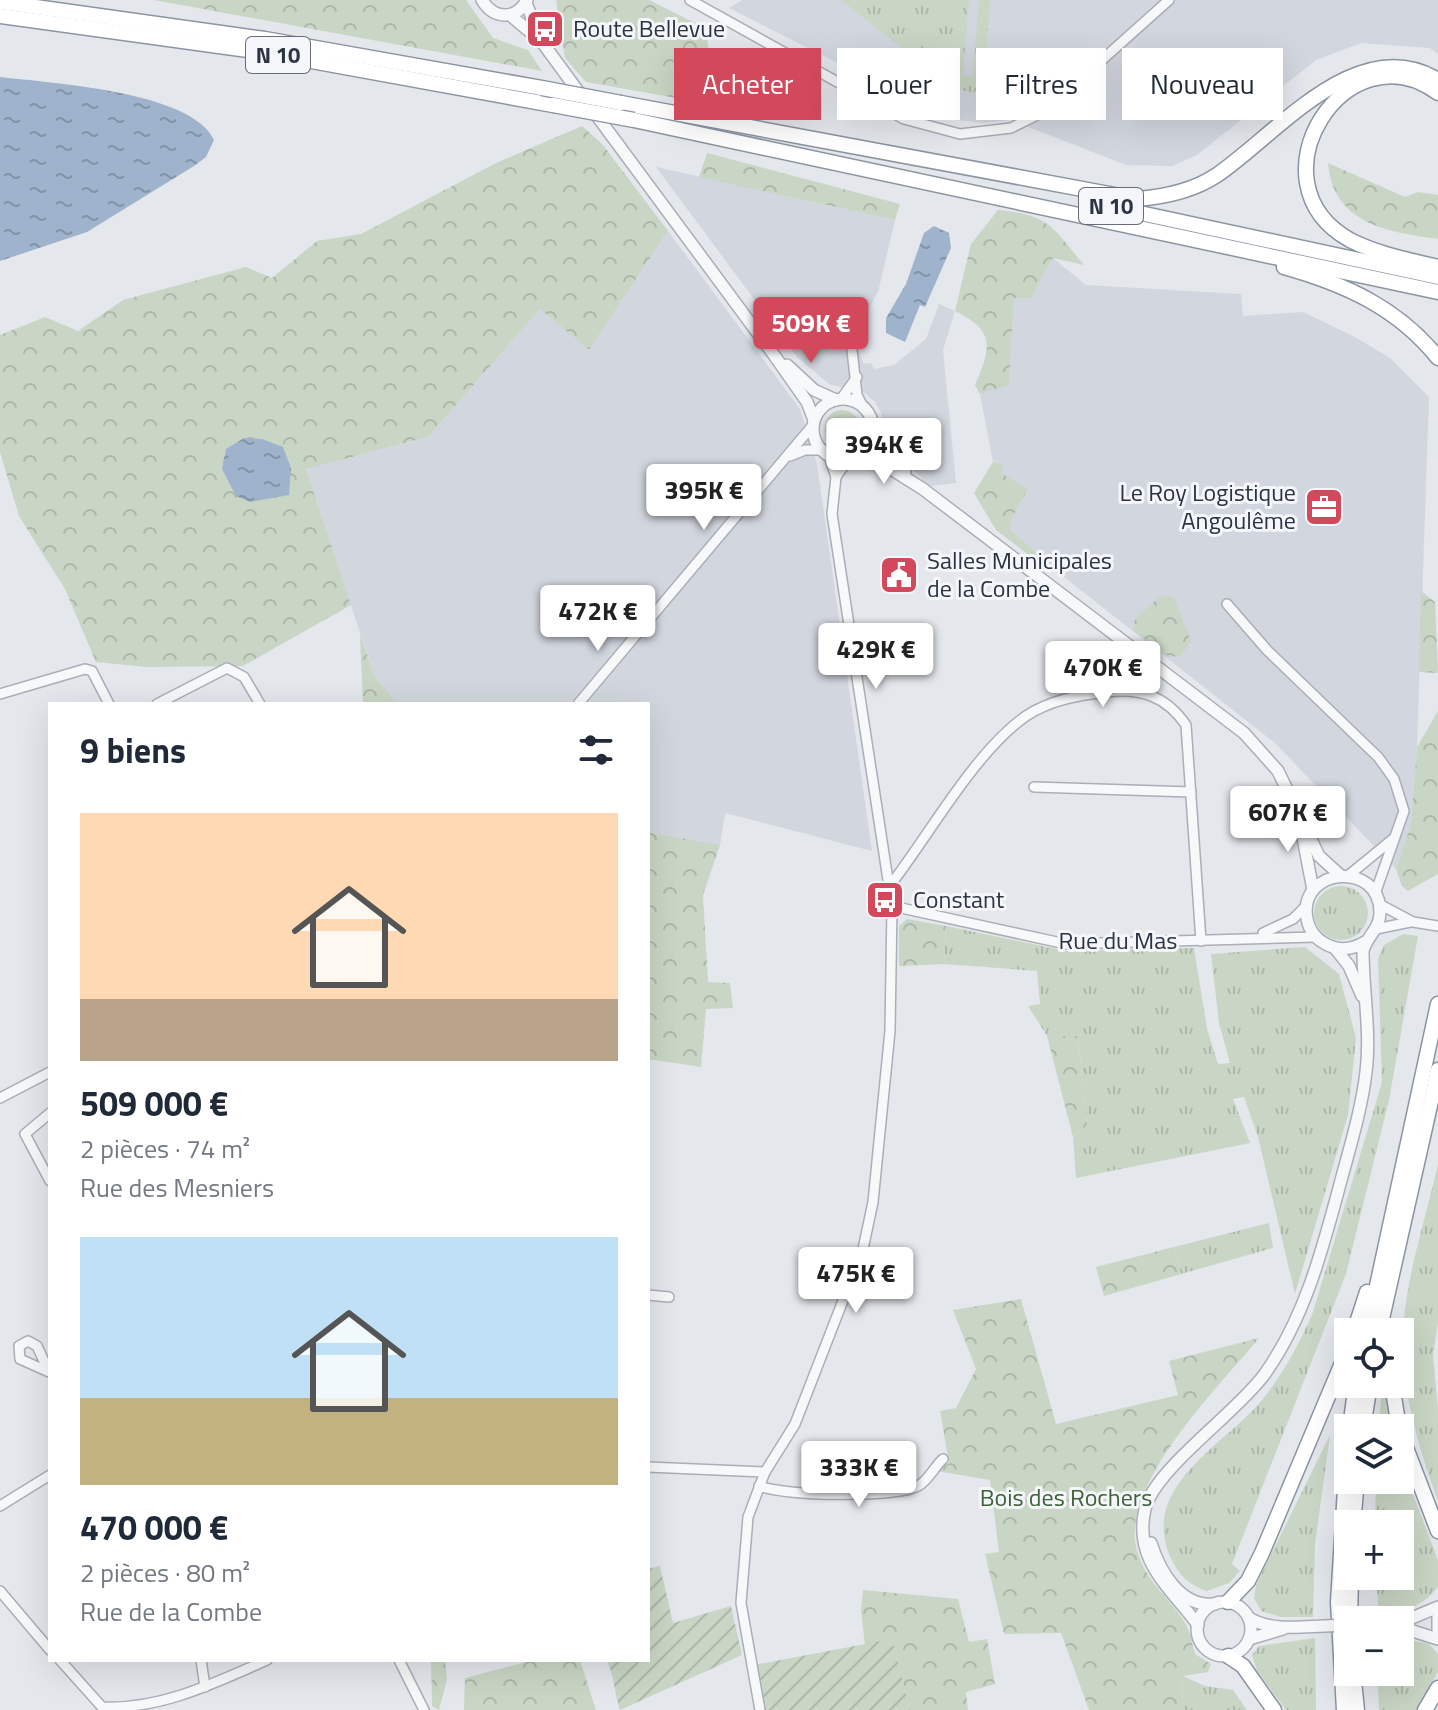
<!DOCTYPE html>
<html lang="fr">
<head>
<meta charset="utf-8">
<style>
  :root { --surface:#fff; --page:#f6f6f7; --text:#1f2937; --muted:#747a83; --accent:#d1495b }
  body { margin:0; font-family:"Titillium Web",sans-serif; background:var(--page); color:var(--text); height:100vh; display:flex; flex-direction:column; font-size:30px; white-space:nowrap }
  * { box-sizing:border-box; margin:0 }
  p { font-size:26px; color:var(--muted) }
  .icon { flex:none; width:44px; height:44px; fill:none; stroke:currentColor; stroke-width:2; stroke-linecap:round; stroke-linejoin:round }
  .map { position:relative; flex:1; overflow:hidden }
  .sheet { position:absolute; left:48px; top:702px; width:602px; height:960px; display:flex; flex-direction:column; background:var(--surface); border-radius:0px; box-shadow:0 8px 32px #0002 }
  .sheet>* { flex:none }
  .hud { position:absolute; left:674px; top:48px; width:644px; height:72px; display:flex; gap:16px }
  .buttons { position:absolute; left:1334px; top:1318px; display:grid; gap:16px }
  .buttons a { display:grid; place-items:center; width:80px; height:80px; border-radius:0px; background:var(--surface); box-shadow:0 8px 32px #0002; font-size:40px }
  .price { position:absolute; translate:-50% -68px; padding:0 18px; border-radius:8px; background:#fff; color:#222; font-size:26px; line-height:52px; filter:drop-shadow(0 2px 4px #0008) }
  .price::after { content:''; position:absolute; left:50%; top:48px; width:24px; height:18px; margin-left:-12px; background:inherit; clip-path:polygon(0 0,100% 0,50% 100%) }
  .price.current { background:var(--accent); color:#fff }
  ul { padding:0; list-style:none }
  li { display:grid; align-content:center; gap:16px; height:424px; padding:0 32px }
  li span { display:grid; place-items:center; height:248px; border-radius:0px; color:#555 }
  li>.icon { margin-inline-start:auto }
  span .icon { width:144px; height:144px; fill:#fffc; stroke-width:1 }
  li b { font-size:34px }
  h2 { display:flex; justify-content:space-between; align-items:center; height:96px; padding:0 32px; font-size:34px }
  .tag { padding:0 28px; border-radius:0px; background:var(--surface); box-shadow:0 8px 32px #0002; font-size:28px; line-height:72px }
  .tag.current { background:var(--accent); color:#fff }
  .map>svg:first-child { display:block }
  .built { fill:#d2d6de }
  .grass { fill:url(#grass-tufts) }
  .forest { fill:url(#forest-crowns) }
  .garden { fill:url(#garden-furrows) }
  .water { fill:url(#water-ripples) }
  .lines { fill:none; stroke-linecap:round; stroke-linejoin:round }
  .minor-casing { stroke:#a9aeb7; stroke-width:12 }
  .tertiary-casing { stroke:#a9aeb7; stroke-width:14 }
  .trunk-casing { stroke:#8b94a3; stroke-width:17 }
  .minor { stroke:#f7f8fa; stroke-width:9 }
  .tertiary { stroke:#f7f8fa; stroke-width:11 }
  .trunk { stroke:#fff; stroke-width:14 }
  .tertiary-bridge-casing { stroke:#a9aeb7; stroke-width:14; stroke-linecap:butt }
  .trunk-bridge-casing { stroke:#8b94a3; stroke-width:17; stroke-linecap:butt }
  .tertiary-bridge { stroke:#f7f8fa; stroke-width:11 }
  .trunk-bridge { stroke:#fff; stroke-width:14 }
  .labels { text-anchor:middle; stroke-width:6; stroke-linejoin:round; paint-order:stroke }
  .shield { fill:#f4f6f9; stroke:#676e7b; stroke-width:2 }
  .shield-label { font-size:22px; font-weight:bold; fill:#2b3445 }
  .poi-label { font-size:24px; fill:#2b3445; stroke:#f4f6f9; text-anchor:start }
  .street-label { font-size:24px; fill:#2b3445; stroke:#f4f6f9 }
  .park-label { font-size:24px; fill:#3f6138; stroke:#f4f6f9 }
</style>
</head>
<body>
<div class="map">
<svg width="1438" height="1710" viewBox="0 0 1438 1710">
  <defs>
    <pattern id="grass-tufts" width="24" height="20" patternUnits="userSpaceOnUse" patternTransform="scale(2)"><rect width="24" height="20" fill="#c9d6c5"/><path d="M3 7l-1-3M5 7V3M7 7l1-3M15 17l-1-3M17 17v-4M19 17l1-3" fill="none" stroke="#adb8ab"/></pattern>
    <pattern id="forest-crowns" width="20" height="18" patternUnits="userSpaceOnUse" patternTransform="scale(2)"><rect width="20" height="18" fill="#c9d6c5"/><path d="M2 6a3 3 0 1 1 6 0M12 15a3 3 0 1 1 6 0" fill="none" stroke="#adb8ab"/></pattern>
    <pattern id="garden-furrows" width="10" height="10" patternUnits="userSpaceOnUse" patternTransform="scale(2)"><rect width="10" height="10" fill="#c9d6c5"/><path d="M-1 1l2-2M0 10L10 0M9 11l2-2" fill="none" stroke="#adb8ab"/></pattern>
    <pattern id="water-ripples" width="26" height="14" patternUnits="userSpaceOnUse" patternTransform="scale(2)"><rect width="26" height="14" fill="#9fb4cc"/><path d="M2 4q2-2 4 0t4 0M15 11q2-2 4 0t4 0" fill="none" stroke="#8293a7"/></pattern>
  </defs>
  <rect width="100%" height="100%" fill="#e4e7ec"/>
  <g class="built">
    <polygon points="742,0 1438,0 1438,54 1430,48 1361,43 1316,60 1197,155 1172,166 1126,165 1011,120 983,123 957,120 927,108 729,8"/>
    <polygon points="656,167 895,220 878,292 855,333 857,347 864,364 871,363 874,369 894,365 926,339 939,304 955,311 943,350 956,483 929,486 886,443 881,413 875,402 865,393 829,384 797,357"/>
    <polygon points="668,231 800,409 817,464 872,851 725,813 720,845 648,832 648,704 397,704 374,675 306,469 428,437 540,309 589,350"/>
    <polygon points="1053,258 1086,285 1241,294 1243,316 1303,312 1355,337 1390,358 1429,397 1417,747 1411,824 1396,869 1275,743 1059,573 1010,529 1012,518 1028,489 1000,473 1003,465 993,462 980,394 1009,385 1014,298 1031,298"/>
  </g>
  <g class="grass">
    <polygon points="841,0 969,0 963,76 973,76 979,0 990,0 984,83 973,93 951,87"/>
    <circle cx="842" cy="427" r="17"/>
    <circle cx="1341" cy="913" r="27"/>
    <polygon points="946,926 1067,951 1194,948 1207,1029 1218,1064 1230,1063 1219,1023 1211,954 1305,947 1339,974 1356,1038 1348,1115 1295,1294 1258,1137 1244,1097 1233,1099 1250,1143 1076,1178 1073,1137 1087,1125 1078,1036 1047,1036 1028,1006 1040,1004 1037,971 944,964"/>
    <path d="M1403,934l15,2 -29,164 -43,174 -114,290 8,7 -11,12 -22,8c-20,-7 -30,-18 -38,-37 -26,-66 49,-106 87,-147 24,-27 43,-62 57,-95l69,-230 -4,-123 6,-14z"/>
    <path d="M1438,1164v158l-5,34 5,54v91c-16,-44 -30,-89 -35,-137 -5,-65 21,-137 35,-200z"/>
    <polygon points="1269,1223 1273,1248 1181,1274 1174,1247"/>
    <polygon points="1382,1384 1384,1384 1392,1428 1379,1428"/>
    <polygon points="1330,1435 1315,1544 1313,1617 1281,1617 1261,1611 1254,1598 1256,1585"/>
    <path d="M1400,1460l38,100v27c-16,20 -34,25 -59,28l-3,-39h24v-52h-25l1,-44h24z"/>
    <polygon points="1315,1638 1316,1710 1286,1710 1257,1671 1252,1655 1259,1646"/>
    <polygon points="1400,1638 1429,1644 1438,1654 1438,1672 1417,1710 1379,1710 1377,1672 1400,1672"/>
    <polygon points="1183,1676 1205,1686 1233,1690 1247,1710 1182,1710"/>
  </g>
  <g class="forest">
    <polygon points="154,0 466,0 493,38 528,50 542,71"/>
    <polygon points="556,0 649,0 705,28 712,67 744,110 586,82 565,58"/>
    <polygon points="582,126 603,145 668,231 589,350 540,309 428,437 306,469 351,605 243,666 146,667 96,662 65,589 19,516 0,452 0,335 45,317 78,331 123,300 246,267 272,278 317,241 361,234 496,163"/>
    <polygon points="707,153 900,204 895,220 699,177"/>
    <path d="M1328,163l77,34 13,-5 20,3v44c-50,-7 -105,-15 -110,-76z"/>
    <path d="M998,210c52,5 54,17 86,55l-31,-7 -22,40h-17l-5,87 -29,9 -5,-9c16,-37 21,-54 -20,-74l16,-67z"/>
    <polygon points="993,462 1003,465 1001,473 1028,489 1012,518 1010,529 1059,573 1050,571 996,530 974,493"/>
    <polygon points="1421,591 1435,602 1438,673 1419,672"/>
    <polygon points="1160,596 1174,598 1191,641 1181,656 1169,657 1133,630 1135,619"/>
    <polygon points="360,634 374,675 397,704 363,704"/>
    <polygon points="1438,711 1438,874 1408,891 1402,886 1396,869 1411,824 1417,747"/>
    <polygon points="648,832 720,845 703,895 708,982 730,983 733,1008 706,1009 701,1067 648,1059"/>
    <polygon points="907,919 946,926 944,964 899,966 899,926"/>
    <polygon points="1047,1036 1078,1036 1087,1125 1073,1137"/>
    <polygon points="1174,1247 1181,1274 1104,1296 1096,1267"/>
    <path d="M1021,1299l35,125 122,-29 -9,-34 90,-23c-39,48 -144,150 -121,216 11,32 33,44 48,71 5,8 6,20 9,29l16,10 -3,8 -25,4 -1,34h-93l-28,-77 -57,1 -19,-80 14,-2 -9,-72 -54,-9 13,-8 -9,-52 16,-3 20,-39 -23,-59z"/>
    <polygon points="863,1590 958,1599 969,1642 987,1639 995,1684 966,1692 968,1710 910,1710 892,1640 865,1645 861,1610"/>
    <polygon points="431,1660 445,1660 447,1679 439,1710 432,1706"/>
    <polygon points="534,1660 580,1660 596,1710 464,1710 465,1678"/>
  </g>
  <g class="garden">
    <path d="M660,1566l13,57 58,-17 11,49 -122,55c-6,-17 -5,-35 -14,-50h42v-91z"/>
    <polygon points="892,1639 910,1710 764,1710 754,1665"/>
  </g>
  <g class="water">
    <path d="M770,69c15,0 50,15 50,31l-15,4 -46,-11 -2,-18z"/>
    <path d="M0,77c50,6 192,14 214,63l-8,17 -12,9 -107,66 -87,29z"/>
    <polygon points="934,226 949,233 951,248 925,307 920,305 905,342 886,333 886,318 906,284 924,233"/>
    <polygon points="244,438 262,439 283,447 291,468 289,495 250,502 236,496 222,469 226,449"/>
  </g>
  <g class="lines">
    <g class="minor-casing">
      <g id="minor">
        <polyline points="690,0 904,119 960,134 1011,128 1045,111 1169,0"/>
        <polyline points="852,350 857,395 864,409"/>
        <polyline points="841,399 857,377"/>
        <polyline points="790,456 805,450 822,450"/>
        <polyline points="836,477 849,458"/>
        <polyline points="1227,604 1267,650 1378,757 1394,779 1404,811 1375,894"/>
        <polyline points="0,694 85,669 92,671 109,704"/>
        <polyline points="157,704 227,668 244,677 260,704"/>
        <polyline points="578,704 813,425"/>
        <polyline points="1034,787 1191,792"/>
        <polyline points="1349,875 1393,839"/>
        <path d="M888,888c39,-49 86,-136 138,-172 24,-16 53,-21 81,-24 34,-4 59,4 79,33l15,216"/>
        <polyline points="1379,904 1413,922 1438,926"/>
        <polyline points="892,906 1066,944 1315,937"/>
        <polyline points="1376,929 1410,922"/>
        <polyline points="1263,933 1293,919 1307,905"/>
        <polyline points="0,1098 50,1072"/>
        <polyline points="50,1113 25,1134 50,1181"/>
        <polyline points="648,1295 669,1297"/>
        <polygon points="28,1341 37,1346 49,1372 20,1359 19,1346"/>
        <polyline points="648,1467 765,1472"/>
        <path d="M759,1486c24,10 137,12 159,0 11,-6 16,-19 25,-27"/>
        <polyline points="0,1506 50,1475"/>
        <polyline points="0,1591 50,1650"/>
        <path d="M60,1660l42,47c58,3 113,-24 165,-47"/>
        <polyline points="201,1660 205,1687"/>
        <polyline points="399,1660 424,1710"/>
        <polyline points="760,1710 741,1603 748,1517 765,1472 795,1424 863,1249 873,1202 890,1031 892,906 832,514 836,477 829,456"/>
      </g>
    </g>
    <g class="tertiary-casing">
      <g id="tertiary">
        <path d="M482,0c12,20 34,20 45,0"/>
        <polyline points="526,3 542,42"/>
        <polyline points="510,15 542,42 583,98"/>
        <polyline points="594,112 774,355 807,402 814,420"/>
        <polyline points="787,365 814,390 836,400"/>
        <circle cx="843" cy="429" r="30"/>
        <polyline points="872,433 883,451 905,472"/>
        <polyline points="859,454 877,460 923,489 1244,733 1278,771 1319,856 1340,875"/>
        <polyline points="1301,828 1313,890"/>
        <polyline points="1335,948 1349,966 1362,996"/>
        <path d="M1151,1543c9,29 30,65 64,61"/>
        <circle cx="1224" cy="1629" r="27"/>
        <polyline points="1438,1615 1438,1630"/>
        <path d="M1249,1618c22,13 50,9 75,8"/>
        <polyline points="1400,1623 1438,1607"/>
        <path d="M1198,1625c-27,-37 -65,-64 -53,-116 9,-39 90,-95 119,-134 43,-60 60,-132 79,-202 9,-33 19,-67 23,-101 5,-39 -3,-81 -3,-121 3,-14 17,-22 17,-38 1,-53 -83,-46 -73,6 2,10 8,19 17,24 13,8 28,7 41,-1"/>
        <polyline points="1400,1627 1438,1639"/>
        <polyline points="1249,1639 1283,1629"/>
      </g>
    </g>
    <g class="trunk-casing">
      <g id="trunk">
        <polyline points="0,2 265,39 542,88"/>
        <polyline points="0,16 262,52 553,105"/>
        <path d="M1438,93c-91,-68 -192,89 -88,147 27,14 59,20 88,27"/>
        <path d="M621,103l515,96c29,-2 57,-8 81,-24 60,-41 141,-144 221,-95"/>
        <polyline points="634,120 1438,292"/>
        <polyline points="1098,204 1438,277"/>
        <path d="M1284,267c61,17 114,41 154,91"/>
        <polyline points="1354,1332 1367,1292"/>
        <polyline points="1367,1332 1438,1004"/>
        <polyline points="1379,1332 1438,1070"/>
        <polyline points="1392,1384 1399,1428"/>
        <polyline points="1350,1428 1356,1384"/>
        <polyline points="1363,1428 1370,1384"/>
        <polyline points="1400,1432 1438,1531"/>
        <polyline points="1353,1524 1357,1480"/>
        <polyline points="1228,1602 1248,1581 1262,1553 1348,1349"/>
        <polyline points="1350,1620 1351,1576"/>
        <polyline points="1228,1656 1243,1666 1274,1710"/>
        <polyline points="1353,1672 1357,1710"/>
        <polyline points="1344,1710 1338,1602 1348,1441"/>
        <polyline points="1425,1710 1438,1688"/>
      </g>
    </g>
    <use href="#minor" class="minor"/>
    <use href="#tertiary" class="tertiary"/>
    <use href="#trunk" class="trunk"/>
    <g class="tertiary-bridge-casing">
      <polyline id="tertiary-bridge" points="1324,1626 1348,1625"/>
    </g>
    <g class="trunk-bridge-casing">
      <g id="trunk-bridge">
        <polyline points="542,88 621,103"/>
        <polyline points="553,105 634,120"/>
      </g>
    </g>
    <use href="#tertiary-bridge" class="tertiary-bridge"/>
    <use href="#trunk-bridge" class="trunk-bridge"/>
  </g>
  <defs>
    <g id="bus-square" transform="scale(2)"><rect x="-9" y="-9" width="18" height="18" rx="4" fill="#d1495b" stroke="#f4f6f9"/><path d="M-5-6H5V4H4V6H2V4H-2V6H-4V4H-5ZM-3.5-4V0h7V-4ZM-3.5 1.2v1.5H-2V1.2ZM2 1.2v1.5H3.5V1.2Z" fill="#fff"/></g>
    <g id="office-square" transform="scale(2)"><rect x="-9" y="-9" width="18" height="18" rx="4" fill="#d1495b" stroke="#f4f6f9"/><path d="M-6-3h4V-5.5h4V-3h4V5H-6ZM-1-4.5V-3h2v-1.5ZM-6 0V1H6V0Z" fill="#fff"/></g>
    <g id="civic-square" transform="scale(2)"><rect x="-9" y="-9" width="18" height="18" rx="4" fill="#d1495b" stroke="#f4f6f9"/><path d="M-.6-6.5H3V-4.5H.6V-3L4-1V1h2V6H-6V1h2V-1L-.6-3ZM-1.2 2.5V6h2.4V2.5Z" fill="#fff"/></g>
  </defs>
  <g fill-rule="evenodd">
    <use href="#bus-square" x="545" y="29"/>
    <use href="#office-square" x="1324" y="507"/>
    <use href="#civic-square" x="899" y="575"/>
    <use href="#bus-square" x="885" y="900"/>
  </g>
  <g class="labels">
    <g class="shield">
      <rect x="246" y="37" width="64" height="36" rx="6"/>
      <rect x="1079" y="188" width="64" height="36" rx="6"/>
    </g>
    <g class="shield-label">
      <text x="278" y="63">N 10</text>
      <text x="1111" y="214">N 10</text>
    </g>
    <g class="poi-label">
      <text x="573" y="37">Route Bellevue</text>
      <text x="1296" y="501" text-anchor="end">Le Roy Logistique<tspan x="1296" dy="28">Angoulême</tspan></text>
      <text x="927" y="569">Salles Municipales<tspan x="927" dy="28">de la Combe</tspan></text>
      <text x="913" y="908">Constant</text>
    </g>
    <g class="street-label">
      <text x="1118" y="949">Rue du Mas</text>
    </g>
    <g class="park-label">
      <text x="1066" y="1506">Bois des Rochers</text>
    </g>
  </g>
</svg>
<div class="buttons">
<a><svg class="icon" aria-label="locate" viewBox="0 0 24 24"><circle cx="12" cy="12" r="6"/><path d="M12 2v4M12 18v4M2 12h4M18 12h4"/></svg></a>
<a><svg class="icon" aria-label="layers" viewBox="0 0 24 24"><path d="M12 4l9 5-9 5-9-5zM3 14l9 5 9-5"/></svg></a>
<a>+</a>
<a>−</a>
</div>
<b class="price current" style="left:811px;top:365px">509K €</b>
<b class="price" style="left:884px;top:486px">394K €</b>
<b class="price" style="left:704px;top:532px">395K €</b>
<b class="price" style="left:598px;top:653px">472K €</b>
<b class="price" style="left:876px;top:691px">429K €</b>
<b class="price" style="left:1103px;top:709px">470K €</b>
<b class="price" style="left:1288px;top:854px">607K €</b>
<b class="price" style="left:856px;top:1315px">475K €</b>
<b class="price" style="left:859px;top:1509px">333K €</b>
<div class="hud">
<a class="tag current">Acheter</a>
<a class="tag">Louer</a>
<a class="tag">Filtres</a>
<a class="tag">Nouveau</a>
</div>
<section class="sheet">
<h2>9 biens<svg class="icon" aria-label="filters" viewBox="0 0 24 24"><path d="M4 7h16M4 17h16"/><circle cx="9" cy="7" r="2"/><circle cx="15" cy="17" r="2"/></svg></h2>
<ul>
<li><span style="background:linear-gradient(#ffd9b3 75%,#b9a48a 0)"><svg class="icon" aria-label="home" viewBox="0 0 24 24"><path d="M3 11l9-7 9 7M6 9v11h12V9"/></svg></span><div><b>509 000 €</b><p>2 pièces · 74 m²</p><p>Rue des Mesniers</p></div></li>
<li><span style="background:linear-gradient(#bfe0f5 65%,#c2b280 0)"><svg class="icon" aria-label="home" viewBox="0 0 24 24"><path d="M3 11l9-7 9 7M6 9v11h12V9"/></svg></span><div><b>470 000 €</b><p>2 pièces · 80 m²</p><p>Rue de la Combe</p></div></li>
</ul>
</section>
</div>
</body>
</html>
